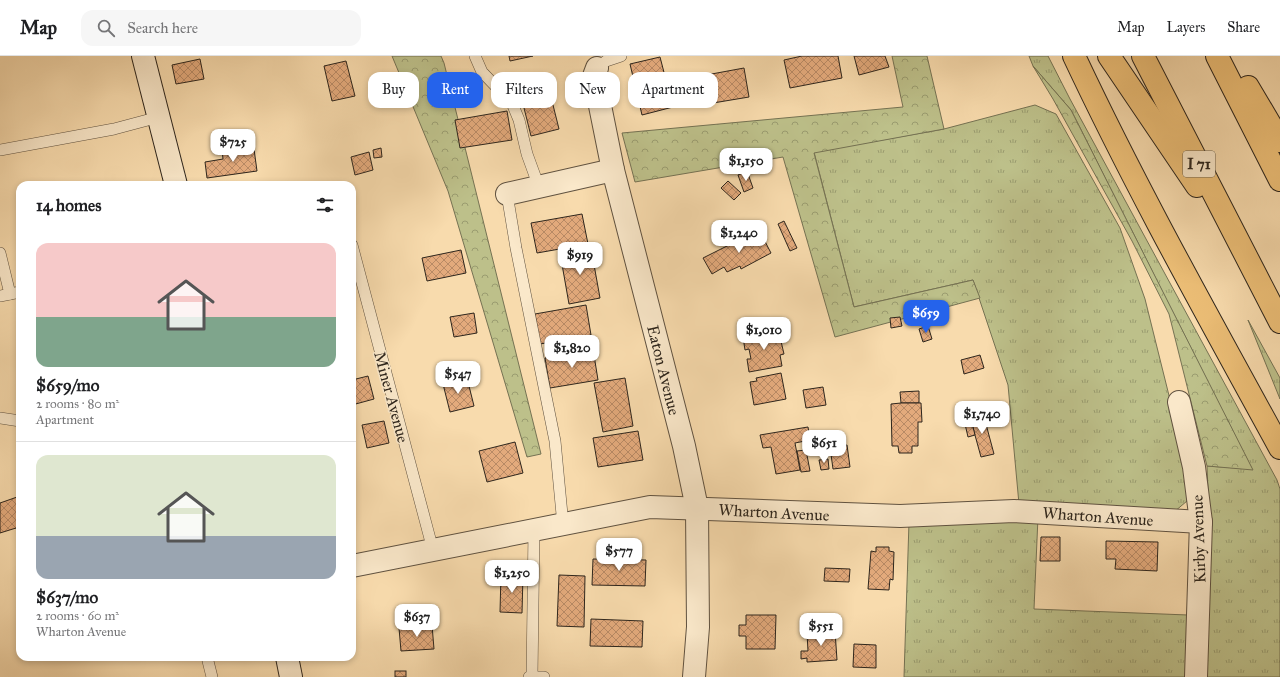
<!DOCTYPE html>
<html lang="en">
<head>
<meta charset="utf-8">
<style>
  :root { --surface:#fff; --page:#f6f6f6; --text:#202124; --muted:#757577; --line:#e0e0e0; --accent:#2563eb }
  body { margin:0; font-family:"IM FELL Great Primer",serif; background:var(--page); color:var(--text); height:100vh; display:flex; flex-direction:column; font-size:15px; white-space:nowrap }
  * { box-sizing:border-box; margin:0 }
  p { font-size:13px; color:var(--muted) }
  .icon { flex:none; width:22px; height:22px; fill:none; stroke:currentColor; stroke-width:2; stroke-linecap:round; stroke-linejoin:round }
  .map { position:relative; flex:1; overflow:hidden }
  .details { position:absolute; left:16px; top:125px; width:340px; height:480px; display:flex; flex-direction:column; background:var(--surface); border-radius:12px; box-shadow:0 2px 6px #0003 }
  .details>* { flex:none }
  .guide { position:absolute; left:368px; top:16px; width:380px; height:36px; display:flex; gap:8px }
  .price { position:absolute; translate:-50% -34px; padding:0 9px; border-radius:8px; background:#fff; color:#222; font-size:13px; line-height:26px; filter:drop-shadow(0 1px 2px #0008) }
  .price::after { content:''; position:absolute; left:50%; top:24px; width:12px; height:9px; margin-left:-6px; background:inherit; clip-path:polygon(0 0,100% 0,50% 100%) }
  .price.selected { background:var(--accent); color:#fff }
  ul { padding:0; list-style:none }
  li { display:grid; align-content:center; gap:8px; height:212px; padding:0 20px }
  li+li { border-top:1px solid var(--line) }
  li span { display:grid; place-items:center; height:124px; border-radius:12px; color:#555 }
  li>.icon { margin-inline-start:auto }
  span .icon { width:72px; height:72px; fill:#fffc; stroke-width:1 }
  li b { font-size:17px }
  h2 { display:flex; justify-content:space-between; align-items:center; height:48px; padding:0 20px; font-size:17px }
  .pill { padding:0 14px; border-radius:12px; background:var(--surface); box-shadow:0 2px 6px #0003; font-size:14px; line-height:36px }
  .pill.selected { background:var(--accent); color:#fff }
  header { display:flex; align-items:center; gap:24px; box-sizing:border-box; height:56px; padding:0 20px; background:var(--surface); border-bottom:1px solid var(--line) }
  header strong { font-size:19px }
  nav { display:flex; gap:22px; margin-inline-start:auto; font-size:14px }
  .search { width:280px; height:36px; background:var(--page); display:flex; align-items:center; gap:10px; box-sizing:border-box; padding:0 14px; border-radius:12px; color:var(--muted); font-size:15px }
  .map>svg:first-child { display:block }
  .grass { fill:url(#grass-tufts); stroke:#757253 }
  .forest { fill:url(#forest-crowns); stroke:#757253 }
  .building { fill:url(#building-cross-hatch); stroke:#2d251c }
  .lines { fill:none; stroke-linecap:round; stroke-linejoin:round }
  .lane-casing { stroke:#605240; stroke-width:12 }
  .street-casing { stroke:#605240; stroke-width:24 }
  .secondary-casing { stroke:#2d251c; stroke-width:24 }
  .highway-casing { stroke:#2d251c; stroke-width:24 }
  .lane { stroke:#fae8ca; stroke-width:11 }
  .street { stroke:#fae8ca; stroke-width:22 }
  .secondary { stroke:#fae8ca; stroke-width:22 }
  .highway { stroke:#ecbe76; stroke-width:22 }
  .labels { text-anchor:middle; stroke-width:3; stroke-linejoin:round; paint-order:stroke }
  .shield { fill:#fae8ca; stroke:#6a6050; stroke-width:1 }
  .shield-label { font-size:15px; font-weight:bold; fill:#2d251c }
  .street-label { font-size:16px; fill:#2d251c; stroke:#fae8ca }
</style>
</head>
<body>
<header>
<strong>Map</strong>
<div class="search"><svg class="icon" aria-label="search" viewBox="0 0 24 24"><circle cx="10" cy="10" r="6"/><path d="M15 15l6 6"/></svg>Search here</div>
<nav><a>Map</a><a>Layers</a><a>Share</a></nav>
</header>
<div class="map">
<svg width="1280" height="621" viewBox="0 0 1280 621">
  <defs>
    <pattern id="grass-tufts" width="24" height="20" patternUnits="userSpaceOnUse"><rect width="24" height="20" fill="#bdc08a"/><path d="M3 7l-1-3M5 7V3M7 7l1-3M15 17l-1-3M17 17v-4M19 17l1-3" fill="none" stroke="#9a9c70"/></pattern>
    <pattern id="forest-crowns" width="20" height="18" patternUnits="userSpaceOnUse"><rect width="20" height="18" fill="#bdc08a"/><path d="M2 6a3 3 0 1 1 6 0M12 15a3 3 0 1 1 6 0" fill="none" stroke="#9a9c70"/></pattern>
    <pattern id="building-cross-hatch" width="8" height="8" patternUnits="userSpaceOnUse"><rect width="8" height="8" fill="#e3aa7c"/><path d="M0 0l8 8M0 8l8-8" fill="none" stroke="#b88a65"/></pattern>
  </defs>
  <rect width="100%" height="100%" fill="#f8dbad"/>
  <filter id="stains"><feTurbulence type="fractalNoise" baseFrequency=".005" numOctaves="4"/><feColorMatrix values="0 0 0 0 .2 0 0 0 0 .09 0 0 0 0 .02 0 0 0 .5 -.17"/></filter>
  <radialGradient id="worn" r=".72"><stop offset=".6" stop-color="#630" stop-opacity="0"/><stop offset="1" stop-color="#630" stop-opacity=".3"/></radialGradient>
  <g class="grass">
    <polygon points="1029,0 1048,0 1070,43 1277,424 1280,433 1280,621 1206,621 1210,483 1207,410 1252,413 1071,54 1033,10"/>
    <polygon points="1035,49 1056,58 1120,172 1145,243 1191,428 1187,445 1174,456 1019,448 1008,329 973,224 854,251 814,96 944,73"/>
    <polygon points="1248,264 1280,322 1280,343"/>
    <polygon points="1038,461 1034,553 1188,559 1187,621 904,621 909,466"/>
  </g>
  <g class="forest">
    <polygon points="392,0 441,0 444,7 541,398 527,401 448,135"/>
    <polygon points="892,0 927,0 944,73 814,97 854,251 973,224 980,242 835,281 783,101 635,126 622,77 903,51"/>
    <polygon points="1033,10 1071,54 1253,414 1207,410 1169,258 1132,185 1053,43"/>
  </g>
  <g class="building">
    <polygon points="509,0 533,0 510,5"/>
    <polygon points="802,0 838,0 842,22 790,32 784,4"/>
    <polygon points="854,0 885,0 889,11 859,19"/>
    <polygon points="660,1 673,51 642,59 630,8"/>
    <polygon points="200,3 204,23 176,28 172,9"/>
    <polygon points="346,5 355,40 332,45 324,10"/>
    <polygon points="744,12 749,41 695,50 690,22"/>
    <polygon points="546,21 559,73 531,80 518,28"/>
    <polygon points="507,55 512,84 460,92 455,64"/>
    <polygon points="246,90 247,94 254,93 257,115 207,122 205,106 223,103 222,93"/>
    <polygon points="381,92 382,101 374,102 373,94"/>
    <polygon points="369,96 373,114 355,119 351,101"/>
    <polygon points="747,115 753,132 744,136 738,119"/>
    <polygon points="728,125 741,137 734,144 721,132"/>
    <polygon points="582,158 588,188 537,197 531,167"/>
    <polygon points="784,165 797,192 790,195 778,168"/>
    <polygon points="759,174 771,197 741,213 740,210 727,216 724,211 712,218 703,202"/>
    <polygon points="591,192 600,242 569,248 560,197"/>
    <polygon points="461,194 466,217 427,225 422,202"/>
    <polygon points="586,249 591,279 540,288 535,258"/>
    <polygon points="474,257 477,277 454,281 450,261"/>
    <polygon points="900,261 902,270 891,272 890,262"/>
    <polygon points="786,266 787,273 780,275 778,268"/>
    <polygon points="928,270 932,283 923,286 919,273"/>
    <polygon points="776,275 777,281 780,281 784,298 780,299 782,310 749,316 747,303 751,303 749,293 745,294 743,281"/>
    <polygon points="593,293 598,324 550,332 545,302"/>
    <polygon points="980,299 984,312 964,318 961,304"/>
    <polygon points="781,317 786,343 754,349 750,326 757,325 756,322"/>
    <polygon points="368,320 374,343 352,349 352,324"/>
    <polygon points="467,322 474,350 450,356 443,328"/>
    <polygon points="625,322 633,370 603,376 594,327"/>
    <polygon points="823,331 826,349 806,352 803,334"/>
    <polygon points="919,335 919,347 901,347 900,336"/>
    <polygon points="901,347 921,347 922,366 918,366 918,390 912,390 912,397 899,397 898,390 892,390 891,348"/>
    <polygon points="983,357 994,398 981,401 970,361"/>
    <polygon points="384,365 389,387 367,392 362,369"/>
    <polygon points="972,367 975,379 968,381 965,368"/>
    <polygon points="808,371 810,384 795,387 800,414 776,418 771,391 763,392 760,379"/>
    <polygon points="638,375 643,404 598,411 593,382"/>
    <polygon points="515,386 523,417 487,426 479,395"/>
    <polygon points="847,389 850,411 833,413 830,391"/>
    <polygon points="806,394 810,415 801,416 797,395"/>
    <polygon points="828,403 829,413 821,414 819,404"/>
    <polygon points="20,440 20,481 16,472 0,477 0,447"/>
    <polygon points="1041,481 1060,481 1060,505 1040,505"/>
    <polygon points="1106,485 1158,486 1157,515 1115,513 1116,503 1106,503"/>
    <polygon points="876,491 889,491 889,495 894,496 893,524 890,523 889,534 868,533 871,495 876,496"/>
    <polygon points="593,503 646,504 645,530 592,529"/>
    <polygon points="825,512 850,513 849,526 824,525"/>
    <polygon points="501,518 523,519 522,557 500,556"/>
    <polygon points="559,519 585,520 584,571 557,570"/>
    <polygon points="746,559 776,559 775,593 746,593 746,580 739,580 739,569 746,569"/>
    <polygon points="591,563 643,565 642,591 590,590"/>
    <polygon points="432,569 434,593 401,595 399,572"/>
    <polygon points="835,575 837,604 807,606 807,602 801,603 801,595 808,595 807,577"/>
    <polygon points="854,588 876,589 876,612 853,611"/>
    <rect x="395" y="615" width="11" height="6"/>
  </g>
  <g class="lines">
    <g class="lane-casing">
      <g id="lane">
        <polyline points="475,0 482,16 512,47 519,64 527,98 539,131"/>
        <polyline points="597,12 606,5 621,0"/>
        <polyline points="0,94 114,73 159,61"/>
        <polyline points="507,138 516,192 555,385 563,469"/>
        <polyline points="352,189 433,494"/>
        <polyline points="0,197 10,238"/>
        <polyline points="0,240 20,236"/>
        <polyline points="0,362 20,365"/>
        <polyline points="207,601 212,621"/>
        <polyline points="532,620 534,474"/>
        <polyline points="529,621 544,621"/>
      </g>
    </g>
    <g class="street-casing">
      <g id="street">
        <polyline points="597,12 594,20 613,114 684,390 697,452 698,571 694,621"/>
        <polyline points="507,138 613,114"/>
        <polyline points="1179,346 1194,411 1201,466 1196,621"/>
        <polyline points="352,510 650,451 900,460 1014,455 1201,466"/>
      </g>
    </g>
    <g class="secondary-casing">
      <g id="secondary">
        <polyline points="143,0 176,129"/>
        <polyline points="287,601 291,621"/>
      </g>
    </g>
    <g class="highway-casing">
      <g id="highway">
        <path d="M1074,0c63,134 135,262 206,392"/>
        <polyline points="1109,0 1197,130"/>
        <polyline points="1143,0 1280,266"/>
        <polyline points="1217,0 1280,124"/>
        <polyline points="1248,31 1280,85"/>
      </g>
    </g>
    <use href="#lane" class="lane"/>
    <use href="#street" class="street"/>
    <use href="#secondary" class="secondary"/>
    <use href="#highway" class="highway"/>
  </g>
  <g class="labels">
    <rect class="shield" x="1183" y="95" width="32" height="26" rx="3"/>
    <g class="shield-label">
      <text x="1199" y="113">I 71</text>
    </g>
    <g class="street-label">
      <text transform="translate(664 314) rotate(76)" y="6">Eaton Avenue</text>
      <text transform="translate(392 341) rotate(75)" y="6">Miner Avenue</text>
      <text transform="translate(774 456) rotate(3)" y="6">Wharton Avenue</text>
      <text transform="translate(1098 460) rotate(4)" y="6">Wharton Avenue</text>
      <text transform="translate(1198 483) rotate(-92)" y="6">Kirby Avenue</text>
    </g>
  </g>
  <rect width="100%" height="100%" filter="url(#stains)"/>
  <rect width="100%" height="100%" fill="url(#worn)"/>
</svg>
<b class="price" style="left:233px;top:107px">$725</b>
<b class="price" style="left:746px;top:126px">$1,150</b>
<b class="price" style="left:739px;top:198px">$1,240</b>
<b class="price" style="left:580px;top:220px">$919</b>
<b class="price selected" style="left:926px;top:278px">$659</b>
<b class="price" style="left:764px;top:295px">$1,010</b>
<b class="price" style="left:572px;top:313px">$1,820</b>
<b class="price" style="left:458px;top:339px">$547</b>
<b class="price" style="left:982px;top:379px">$1,740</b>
<b class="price" style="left:824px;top:408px">$651</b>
<b class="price" style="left:619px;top:516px">$577</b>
<b class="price" style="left:512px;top:538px">$1,250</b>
<b class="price" style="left:417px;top:582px">$637</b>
<b class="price" style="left:821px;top:591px">$551</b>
<div class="guide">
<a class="pill">Buy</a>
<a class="pill selected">Rent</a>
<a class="pill">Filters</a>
<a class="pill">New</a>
<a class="pill">Apartment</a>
</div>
<section class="details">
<h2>14 homes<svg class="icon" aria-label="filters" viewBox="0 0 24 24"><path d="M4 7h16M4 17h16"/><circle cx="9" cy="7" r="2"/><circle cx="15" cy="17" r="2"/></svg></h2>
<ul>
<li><span style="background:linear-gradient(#f6c9c9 60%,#7fa58c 0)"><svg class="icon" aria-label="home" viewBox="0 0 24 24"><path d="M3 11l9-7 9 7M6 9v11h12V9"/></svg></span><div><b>$659/mo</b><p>2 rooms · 80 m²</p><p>Apartment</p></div></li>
<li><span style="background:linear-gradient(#dfe7d0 65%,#9aa5b1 0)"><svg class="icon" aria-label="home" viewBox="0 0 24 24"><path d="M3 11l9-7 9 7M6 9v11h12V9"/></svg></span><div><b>$637/mo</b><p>2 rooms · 60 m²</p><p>Wharton Avenue</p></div></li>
</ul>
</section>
</div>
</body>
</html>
